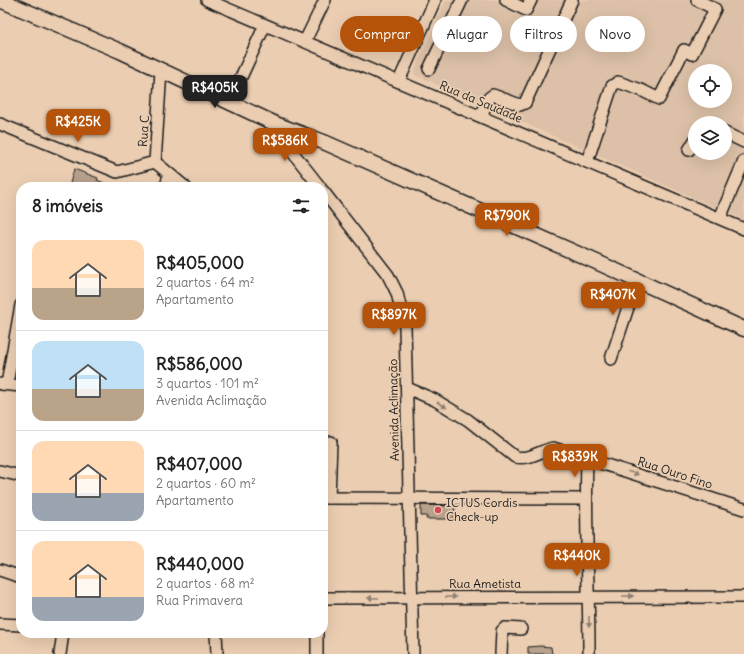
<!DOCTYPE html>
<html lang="pt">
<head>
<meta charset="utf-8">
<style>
  :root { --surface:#fff; --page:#f2f2f2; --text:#222; --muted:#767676; --line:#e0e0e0; --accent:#b45309 }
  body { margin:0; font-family:Delius,sans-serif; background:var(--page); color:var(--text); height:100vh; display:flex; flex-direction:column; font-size:15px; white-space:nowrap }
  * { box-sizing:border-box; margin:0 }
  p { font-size:13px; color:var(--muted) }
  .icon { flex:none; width:22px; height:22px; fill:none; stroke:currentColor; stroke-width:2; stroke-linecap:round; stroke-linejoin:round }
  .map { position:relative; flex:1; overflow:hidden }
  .side { position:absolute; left:16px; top:182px; width:312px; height:456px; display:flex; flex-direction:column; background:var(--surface); border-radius:16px; box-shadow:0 4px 16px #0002 }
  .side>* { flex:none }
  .banner { position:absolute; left:340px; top:16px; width:344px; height:36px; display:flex; gap:8px }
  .fabs { position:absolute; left:688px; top:64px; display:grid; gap:8px }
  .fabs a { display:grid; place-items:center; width:44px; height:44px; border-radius:50%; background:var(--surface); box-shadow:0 4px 16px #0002; font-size:20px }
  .price { position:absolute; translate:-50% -34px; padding:0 9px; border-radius:8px; background:var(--accent); color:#fff; font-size:13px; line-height:26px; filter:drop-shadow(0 1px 2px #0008) }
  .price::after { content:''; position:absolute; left:50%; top:24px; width:12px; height:9px; margin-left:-6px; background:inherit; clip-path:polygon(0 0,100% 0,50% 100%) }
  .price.current { background:#222; color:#fff }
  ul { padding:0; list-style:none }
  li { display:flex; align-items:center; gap:12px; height:100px; padding:0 16px }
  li+li { border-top:1px solid var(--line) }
  li span { display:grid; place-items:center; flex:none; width:112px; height:80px; border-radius:12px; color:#555 }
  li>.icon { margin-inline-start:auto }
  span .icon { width:48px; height:48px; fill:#fffc; stroke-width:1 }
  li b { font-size:17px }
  h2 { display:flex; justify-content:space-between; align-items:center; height:48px; padding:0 16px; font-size:17px }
  .tag { padding:0 14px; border-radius:18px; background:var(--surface); box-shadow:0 4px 16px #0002; font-size:14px; line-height:36px }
  .tag.current { background:var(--accent); color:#fff }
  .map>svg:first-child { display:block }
  .built { fill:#dcc0a7; fill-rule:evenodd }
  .building { fill:#b8a18d; stroke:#1c1c1c }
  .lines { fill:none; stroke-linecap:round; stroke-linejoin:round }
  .minor-casing { stroke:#1c1c1c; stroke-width:14 }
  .major-casing { stroke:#1c1c1c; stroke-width:17 }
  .minor { stroke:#ebceb2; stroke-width:11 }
  .major { stroke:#ebceb2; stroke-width:14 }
  .oneway { fill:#8e7e6e }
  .poi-dot { fill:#d1495b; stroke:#ebceb2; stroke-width:1.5 }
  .labels { text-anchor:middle; stroke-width:3.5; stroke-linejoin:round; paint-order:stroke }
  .street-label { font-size:12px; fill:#1c1c1c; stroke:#ebceb2 }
  .poi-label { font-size:12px; fill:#1c1c1c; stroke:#ebceb2; text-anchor:start }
</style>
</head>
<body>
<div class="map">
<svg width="744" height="654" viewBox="0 0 744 654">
  <rect width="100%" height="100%" fill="#ebceb2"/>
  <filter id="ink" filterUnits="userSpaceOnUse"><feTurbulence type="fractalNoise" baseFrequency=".025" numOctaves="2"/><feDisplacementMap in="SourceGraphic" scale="8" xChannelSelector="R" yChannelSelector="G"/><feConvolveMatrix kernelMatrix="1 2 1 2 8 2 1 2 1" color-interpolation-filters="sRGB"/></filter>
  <g filter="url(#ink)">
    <path class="built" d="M446,0h298v220l-331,-146zM695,71h30v30h-30zM695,123h30v30h-30z"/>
    <g class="building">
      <polygon points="74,169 98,178 97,180 114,187 69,187"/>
      <polygon points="421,505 455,506 454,519 426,519 427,516 421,516"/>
      <polygon points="540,646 551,647 552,654 528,654 528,647"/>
    </g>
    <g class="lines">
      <g class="minor-casing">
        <g id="minor">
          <polyline points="207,0 744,229"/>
          <polyline points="506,0 526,10 531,0"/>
          <polyline points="305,41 325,0"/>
          <polyline points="429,69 462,0"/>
          <polyline points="161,71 155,162 185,187"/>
          <polyline points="399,81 435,0"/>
          <polyline points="230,101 265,25"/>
          <polyline points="481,116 489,98 493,95 520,105 525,103 572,0"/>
          <polyline points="0,124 117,172 155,162"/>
          <polyline points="278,125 283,140 320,187"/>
          <polyline points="725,133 744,142"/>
          <polyline points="689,150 695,140"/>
          <polyline points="587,162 612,86 618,82 641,90 659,99 684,50 692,54 715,9 697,0"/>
          <polyline points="166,187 169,174"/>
          <polyline points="323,191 388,275 397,293 405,327 413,654"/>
          <polyline points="720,218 744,161"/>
          <polyline points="611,359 637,280"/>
          <polyline points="1,384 21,386"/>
          <polyline points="7,384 21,305"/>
          <path d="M407,388l28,12 33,20 47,37c15,3 24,-6 38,-9l191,61"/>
          <path d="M587,458c-2,65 2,131 2,196"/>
          <polyline points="0,471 21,476"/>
          <polyline points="323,498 586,499"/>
          <polyline points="329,498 331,442"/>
          <polyline points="0,570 21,577"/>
          <polyline points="323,598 744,597"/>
          <polyline points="0,624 21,625"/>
          <polyline points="216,633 217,654"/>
          <polyline points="317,633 317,654"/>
          <polyline points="60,654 63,633"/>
          <polyline points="501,654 502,631 505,628 521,629"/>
        </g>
      </g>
      <g class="major-casing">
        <polyline id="major" points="0,0 120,51 278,125 326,143 601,264 744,329"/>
      </g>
      <use href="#minor" class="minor"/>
      <use href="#major" class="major"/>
    </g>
    <defs><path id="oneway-solid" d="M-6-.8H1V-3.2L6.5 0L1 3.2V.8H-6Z"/></defs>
    <g class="oneway">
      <use href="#oneway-solid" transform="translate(442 405) rotate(30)"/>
      <use href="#oneway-solid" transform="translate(633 473) rotate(18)"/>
      <use href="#oneway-solid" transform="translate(628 596)"/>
      <use href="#oneway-solid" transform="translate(451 597)"/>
      <use href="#oneway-solid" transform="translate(373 598) rotate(180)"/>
      <use href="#oneway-solid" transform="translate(589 622) rotate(90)"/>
    </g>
  </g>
  <circle class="poi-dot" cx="438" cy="510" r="4"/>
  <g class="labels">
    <g class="street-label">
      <text transform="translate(481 102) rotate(23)" y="4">Rua da Saudade</text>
      <text transform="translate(144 131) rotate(-86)" y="4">Rua C</text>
      <text transform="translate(394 410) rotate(-91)" y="4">Avenida Aclimação</text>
      <text transform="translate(675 473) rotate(18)" y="4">Rua Ouro Fino</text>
      <text x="485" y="588">Rua Ametista</text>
    </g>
    <g class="poi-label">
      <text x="446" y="507">ICTUS Cordis<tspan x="446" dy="14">Check-up</tspan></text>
    </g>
  </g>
</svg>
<div class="fabs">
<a><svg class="icon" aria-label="locate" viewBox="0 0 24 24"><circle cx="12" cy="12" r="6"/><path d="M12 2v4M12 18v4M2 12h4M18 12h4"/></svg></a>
<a><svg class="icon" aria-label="layers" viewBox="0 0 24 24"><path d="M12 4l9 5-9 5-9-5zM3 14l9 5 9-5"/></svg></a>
</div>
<b class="price current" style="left:215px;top:109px">R$405K</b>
<b class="price" style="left:78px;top:143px">R$425K</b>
<b class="price" style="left:285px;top:162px">R$586K</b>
<b class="price" style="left:507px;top:237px">R$790K</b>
<b class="price" style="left:613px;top:316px">R$407K</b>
<b class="price" style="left:394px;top:336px">R$897K</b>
<b class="price" style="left:575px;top:478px">R$839K</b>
<b class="price" style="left:577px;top:577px">R$440K</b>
<div class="banner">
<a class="tag current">Comprar</a>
<a class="tag">Alugar</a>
<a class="tag">Filtros</a>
<a class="tag">Novo</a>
</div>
<section class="side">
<h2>8 imóveis<svg class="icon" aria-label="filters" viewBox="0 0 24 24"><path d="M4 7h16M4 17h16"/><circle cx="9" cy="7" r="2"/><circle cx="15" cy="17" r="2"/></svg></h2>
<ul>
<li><span style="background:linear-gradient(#ffd9b3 60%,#b9a48a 0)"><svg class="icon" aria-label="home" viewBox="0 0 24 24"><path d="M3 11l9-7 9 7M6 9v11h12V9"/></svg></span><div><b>R$405,000</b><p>2 quartos · 64 m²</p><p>Apartamento</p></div></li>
<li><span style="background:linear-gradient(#bfe0f5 60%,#b9a48a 0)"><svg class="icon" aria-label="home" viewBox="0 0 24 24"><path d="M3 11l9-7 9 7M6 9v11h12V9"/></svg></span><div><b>R$586,000</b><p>3 quartos · 101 m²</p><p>Avenida Aclimação</p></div></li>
<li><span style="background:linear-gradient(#ffd9b3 65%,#9aa5b1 0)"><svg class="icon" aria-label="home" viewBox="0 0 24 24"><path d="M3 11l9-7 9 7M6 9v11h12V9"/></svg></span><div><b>R$407,000</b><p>2 quartos · 60 m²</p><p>Apartamento</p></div></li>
<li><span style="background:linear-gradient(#ffd9b3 70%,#9aa5b1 0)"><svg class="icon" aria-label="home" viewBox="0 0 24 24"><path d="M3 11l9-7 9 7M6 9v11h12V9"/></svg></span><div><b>R$440,000</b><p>2 quartos · 68 m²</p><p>Rua Primavera</p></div></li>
</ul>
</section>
</div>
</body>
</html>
